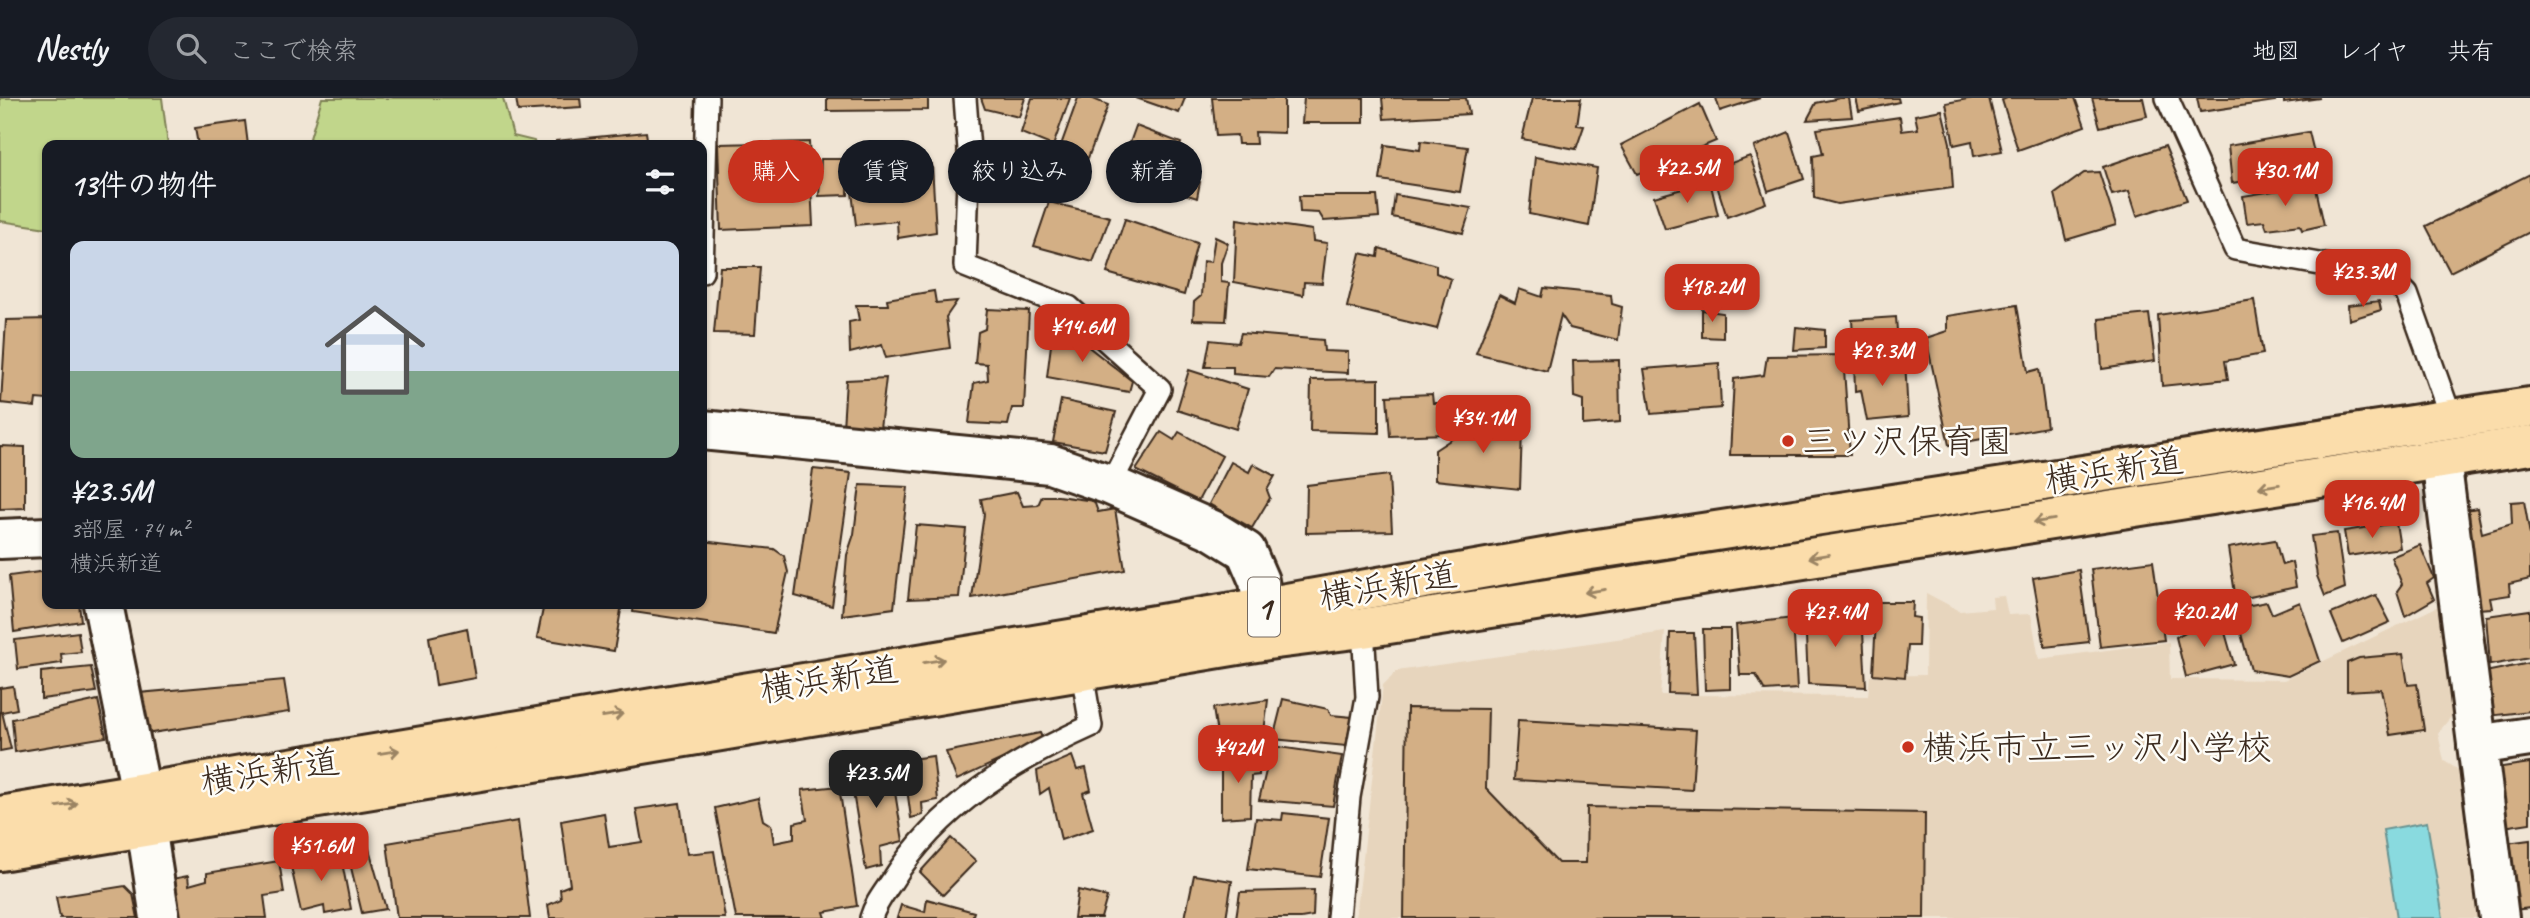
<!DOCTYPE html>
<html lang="ja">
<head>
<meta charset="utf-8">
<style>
  :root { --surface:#171b24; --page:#242831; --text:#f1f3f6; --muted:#9ea1a6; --line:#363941; --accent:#c8321e }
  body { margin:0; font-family:Caveat,"Klee One",sans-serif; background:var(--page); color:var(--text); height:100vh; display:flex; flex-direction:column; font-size:26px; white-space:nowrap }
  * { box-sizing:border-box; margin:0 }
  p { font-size:23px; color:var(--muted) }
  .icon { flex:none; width:38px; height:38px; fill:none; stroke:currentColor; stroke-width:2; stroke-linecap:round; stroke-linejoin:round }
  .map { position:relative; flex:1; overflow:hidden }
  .side { position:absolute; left:42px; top:42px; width:665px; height:469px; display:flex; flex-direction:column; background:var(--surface); border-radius:14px; box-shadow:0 2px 5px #0004 }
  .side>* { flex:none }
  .top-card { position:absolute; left:728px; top:42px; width:665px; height:63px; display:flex; gap:14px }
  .price { position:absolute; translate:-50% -60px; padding:0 16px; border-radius:14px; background:var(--accent); color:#fff; font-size:23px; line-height:46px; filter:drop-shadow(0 2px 4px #0008) }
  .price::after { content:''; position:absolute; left:50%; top:42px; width:21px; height:16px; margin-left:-10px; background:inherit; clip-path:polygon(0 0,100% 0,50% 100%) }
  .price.active { background:#222; color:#fff }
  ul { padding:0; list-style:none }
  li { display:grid; align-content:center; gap:14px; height:371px; padding:0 28px }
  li+li { border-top:2px solid var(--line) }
  li span { display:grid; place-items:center; height:217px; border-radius:14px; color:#555 }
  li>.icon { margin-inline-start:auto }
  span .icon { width:126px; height:126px; fill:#fffc; stroke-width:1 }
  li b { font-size:30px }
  h2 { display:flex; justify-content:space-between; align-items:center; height:84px; padding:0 28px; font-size:30px }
  .pill { padding:0 24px; border-radius:32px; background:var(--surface); box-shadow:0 2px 5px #0004; font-size:24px; line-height:63px }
  .pill.active { background:var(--accent); color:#fff }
  header { display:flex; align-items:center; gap:42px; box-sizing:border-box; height:98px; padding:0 35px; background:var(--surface); border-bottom:2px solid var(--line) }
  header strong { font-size:33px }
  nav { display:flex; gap:38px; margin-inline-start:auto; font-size:24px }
  .search { width:490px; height:63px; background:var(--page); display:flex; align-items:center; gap:18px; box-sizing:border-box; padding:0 24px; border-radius:38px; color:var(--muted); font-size:26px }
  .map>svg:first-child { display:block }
  .built { fill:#e7d5bd }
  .green { fill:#c1d68b; stroke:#7e8054; stroke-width:2 }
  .water { fill:#89dadf; stroke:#6a9492; stroke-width:2 }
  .building { fill:#d3af85; stroke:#3b2a1e; stroke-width:2 }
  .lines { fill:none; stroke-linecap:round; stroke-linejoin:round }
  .service-casing { stroke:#3b2a1e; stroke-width:26 }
  .minor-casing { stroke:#3b2a1e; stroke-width:44 }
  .trunk-casing { stroke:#3b2a1e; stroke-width:44 }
  .service { stroke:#fdfcf7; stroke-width:21 }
  .minor { stroke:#fdfcf7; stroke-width:38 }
  .trunk { stroke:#fbddab; stroke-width:38 }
  .oneway { stroke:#9b8464 }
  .poi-dot { fill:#c8321e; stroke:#fdfcf7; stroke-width:2.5 }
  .labels { text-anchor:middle; stroke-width:5; stroke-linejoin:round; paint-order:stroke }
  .shield { fill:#fdfcf7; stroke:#75695f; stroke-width:2 }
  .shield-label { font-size:33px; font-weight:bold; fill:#3b2a1e }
  .poi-label { font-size:35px; fill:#3b2a1e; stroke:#fdfcf7; text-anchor:start }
  .street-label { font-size:35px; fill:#3b2a1e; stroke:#fdfcf7 }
</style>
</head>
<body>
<header>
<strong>Nestly</strong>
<div class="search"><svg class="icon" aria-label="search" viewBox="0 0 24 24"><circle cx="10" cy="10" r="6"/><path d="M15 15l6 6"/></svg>ここで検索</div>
<nav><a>地図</a><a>レイヤ</a><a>共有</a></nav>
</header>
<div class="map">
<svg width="2530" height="820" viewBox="0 0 2530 820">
  <rect width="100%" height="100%" fill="#f0e5d5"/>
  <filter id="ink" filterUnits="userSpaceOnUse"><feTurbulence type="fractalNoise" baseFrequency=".0143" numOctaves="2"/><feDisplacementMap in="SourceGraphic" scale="14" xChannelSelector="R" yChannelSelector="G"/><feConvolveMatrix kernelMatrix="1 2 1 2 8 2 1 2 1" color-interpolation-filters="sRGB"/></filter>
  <g filter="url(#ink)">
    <polygon class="built" points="1926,495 1960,513 1993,510 1992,499 2004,498 2008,517 2031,516 2039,561 2169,544 2170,581 2284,582 2445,505 2458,610 2438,635 2444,663 2467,677 2484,820 1356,820 1383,587 1397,573 1665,534 1660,597 1868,598 1870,578 1925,577"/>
    <g class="green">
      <polygon points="0,0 162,0 168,47 47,47 47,130 0,123"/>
      <polygon points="322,0 503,0 513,38 534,43 535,47 308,47"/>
    </g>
    <polygon class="water" points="2427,724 2443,820 2397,820 2383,732"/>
    <g class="building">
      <polygon points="516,0 580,0 581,9 518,13"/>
      <polygon points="827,0 928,0 928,12 827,13"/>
      <polygon points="981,0 1025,0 1019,19 985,11"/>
      <polygon points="1032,0 1070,0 1053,48 1021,35"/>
      <polygon points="1078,0 1091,0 1108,7 1088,60 1060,50"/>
      <polygon points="1136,0 1185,0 1179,15"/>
      <polygon points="1212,0 1284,0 1284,35 1255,34 1256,46 1238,46 1237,37 1216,38"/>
      <polygon points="1304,0 1364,0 1364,25 1302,25"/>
      <polygon points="1382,0 1466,0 1469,16 1384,21"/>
      <polygon points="1532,0 1581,0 1577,27 1584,28 1576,51 1522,41"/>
      <polygon points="1716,0 1760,0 1720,13"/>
      <polygon points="1840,0 1849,0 1852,19 1807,22 1816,5"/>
      <polygon points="1856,0 1898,0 1899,4 1859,13"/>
      <polygon points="1973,0 1989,0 2002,53 1974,58 1972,43 1954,47 1946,5"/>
      <polygon points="2007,0 2075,0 2085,28 2018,52 2002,2"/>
      <polygon points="2092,0 2143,0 2147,18 2100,29"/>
      <polygon points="2197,0 2274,0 2275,3 2200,14"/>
      <polygon points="2284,0 2320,0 2284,5"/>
      <polygon points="1700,6 1716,43 1637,76 1621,47"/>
      <polygon points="1942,12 1950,45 1953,90 1837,106 1814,100 1813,58 1823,56 1817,31 1900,19 1902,33 1918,31 1915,17"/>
      <polygon points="245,23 248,47 198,47 195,30"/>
      <polygon points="1136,28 1181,45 1178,55 1193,62 1188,81 1200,84 1197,100 1119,75"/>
      <polygon points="646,34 648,47 556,47 556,43"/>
      <polygon points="1789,34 1804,81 1768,93 1754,49"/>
      <polygon points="2309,34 2318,71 2232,85 2228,48"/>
      <polygon points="1421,43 1468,49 1460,94 1380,82 1385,47 1420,52"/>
      <polygon points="809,44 813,128 721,132 718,46"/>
      <polygon points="2165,48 2187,102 2137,118 2129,93 2112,97 2103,69"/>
      <polygon points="1750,58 1766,105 1727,119 1712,72"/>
      <polygon points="1535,59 1597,70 1589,128 1529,116"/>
      <polygon points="821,61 849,61 848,97 819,98"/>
      <polygon points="932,66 936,134 898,140 897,123 856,127 852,94 859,93 856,73"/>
      <polygon points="2099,74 2116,127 2066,142 2055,96 2084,75"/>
      <polygon points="2530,76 2530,134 2450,174 2426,128"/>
      <polygon points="1710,83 1718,117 1665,131 1654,99"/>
      <polygon points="2315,86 2324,127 2302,132 2300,127 2267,131 2264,123 2247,125 2243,98"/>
      <polygon points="1395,97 1471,110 1463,135 1392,119"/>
      <polygon points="1299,98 1377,98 1379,119 1324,123 1319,115 1300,114"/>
      <polygon points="1049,104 1110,119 1093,164 1034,148"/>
      <polygon points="1125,121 1197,145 1184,197 1107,175"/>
      <polygon points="1237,121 1312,132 1313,143 1327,145 1322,185 1304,184 1303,197 1234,184"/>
      <polygon points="1215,139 1228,145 1221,165 1221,184 1229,185 1226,223 1193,222 1194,204 1201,198 1203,163 1211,164"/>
      <polygon points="1379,150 1436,167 1436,175 1451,181 1437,231 1347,209 1360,155 1378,159"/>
      <polygon points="720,169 760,169 755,236 714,235"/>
      <polygon points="1544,190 1611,197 1612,206 1622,209 1618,242 1570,230 1561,217 1547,273 1476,255 1499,197 1515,205 1519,191 1542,199"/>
      <polygon points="934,193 936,205 957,203 946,219 950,250 886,260 882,247 850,255 849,224 859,222 856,207 888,207 887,201"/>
      <polygon points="2254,202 2263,256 2225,263 2228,281 2162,288 2158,217"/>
      <polygon points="2379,203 2381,212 2349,222 2348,207"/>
      <polygon points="2017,207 2028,274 2039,271 2047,329 1949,347 1926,240 1947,233 1947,218"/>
      <polygon points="987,211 1029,213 1024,310 1012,310 1008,327 969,325 974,285 988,282 987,266 975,265 978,234 985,231"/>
      <polygon points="1702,212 1723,215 1723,240 1702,239"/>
      <polygon points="2149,216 2155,263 2102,271 2099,221"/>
      <polygon points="1896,219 1898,247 1854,252 1852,222"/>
      <polygon points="47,221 47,302 36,301 35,309 1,305 6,222"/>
      <polygon points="1796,229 1825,232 1825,250 1794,252"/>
      <polygon points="1053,231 1072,236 1132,283 1129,294 1047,279"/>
      <polygon points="1241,235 1323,242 1324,253 1348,254 1348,275 1274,271 1269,279 1233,276 1233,269 1205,269 1210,242 1238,245"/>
      <polygon points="1843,257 1850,357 1730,357 1734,281 1764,277 1767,258"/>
      <polygon points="1905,261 1908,319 1867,323 1861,292 1855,293 1854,262"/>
      <polygon points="1619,262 1620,324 1583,327 1583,302 1574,299 1573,263"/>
      <polygon points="1719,265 1721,310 1651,316 1644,271"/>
      <polygon points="1189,272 1248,291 1236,331 1177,312"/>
      <polygon points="886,280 880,330 843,330 846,282"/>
      <polygon points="1379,281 1379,335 1310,333 1311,282"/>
      <polygon points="1432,296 1433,305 1447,305 1446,336 1390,338 1387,298"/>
      <polygon points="1061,302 1116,314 1105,353 1053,344"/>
      <polygon points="1490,316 1522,332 1520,391 1435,382 1435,352"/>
      <polygon points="1161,334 1174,342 1179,334 1222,358 1198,403 1136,372"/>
      <polygon points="0,348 25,349 25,410 0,411"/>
      <polygon points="1231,364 1249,374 1253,366 1275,378 1267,392 1270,400 1252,430 1209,406"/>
      <polygon points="813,371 851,375 832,508 795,498"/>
      <polygon points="1389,377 1392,433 1306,435 1307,387"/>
      <polygon points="860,387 908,389 894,510 842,517 847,457 854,436"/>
      <polygon points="1017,394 1023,408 1038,407 1042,398 1058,398 1094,403 1098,414 1115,411 1125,472 972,500 984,416 981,401"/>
      <polygon points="2524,403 2530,437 2530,481 2509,486 2510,497 2490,500 2492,510 2477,511 2461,413 2477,410 2482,435 2512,426 2511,404"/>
      <polygon points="2396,425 2400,450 2348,458 2344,433"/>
      <polygon points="916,427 966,431 959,499 908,501"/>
      <polygon points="2337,435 2345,490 2325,498 2317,478 2311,438"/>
      <polygon points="2275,442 2282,467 2292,464 2296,489 2236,502 2228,450"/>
      <polygon points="702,443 774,451 784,458 788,474 774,535 633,514 634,506 702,506"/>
      <polygon points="2420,447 2434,480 2427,485 2434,501 2405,518 2397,493 2402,486 2391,459"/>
      <polygon points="2153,463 2164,542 2100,549 2091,471"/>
      <polygon points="2079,472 2089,544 2045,549 2033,480"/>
      <polygon points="47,473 47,506 79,506 81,523 14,534 9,478"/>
      <polygon points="2376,497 2390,524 2343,545 2331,516"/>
      <polygon points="1877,504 1913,504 1912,519 1919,520 1918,548 1908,548 1905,579 1873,576"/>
      <polygon points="2267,504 2272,516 2300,504 2320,563 2288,578 2251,572 2234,510"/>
      <polygon points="544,506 622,506 614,553 537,540"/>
      <polygon points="2530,512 2530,560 2490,567 2486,518"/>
      <polygon points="1805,514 1862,515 1866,589 1808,586"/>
      <polygon points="1793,520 1797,591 1765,593 1756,577 1740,577 1736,527"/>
      <polygon points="2209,521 2214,533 2224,531 2234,566 2186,579 2176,539"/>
      <polygon points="467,530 475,580 436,587 429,539"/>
      <polygon points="1703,531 1730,531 1730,591 1705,592"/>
      <polygon points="78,534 81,554 61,556 62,565 18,571 15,542"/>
      <polygon points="1670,535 1694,535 1697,596 1668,595"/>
      <polygon points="2403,556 2408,587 2417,586 2424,632 2390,637 2381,591 2347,593 2347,565 2359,560"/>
      <polygon points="2530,565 2530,613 2489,618 2485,574"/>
      <polygon points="91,569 96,594 41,601 41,574"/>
      <polygon points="284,582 289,614 145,636 139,595"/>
      <polygon points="13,588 17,611 2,614 11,651 0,653 0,590"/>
      <polygon points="1283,601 1328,611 1331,617 1352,619 1346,648 1273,641"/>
      <polygon points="98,602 106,639 15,654 12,621"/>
      <polygon points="1268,602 1263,642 1219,649 1213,610"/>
      <polygon points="1407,610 1488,611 1486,690 1558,765 1586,765 1587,709 1925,715 1924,820 1404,820"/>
      <polygon points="1518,622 1696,632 1692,692 1514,682"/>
      <polygon points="1040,635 1043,642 957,682 946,654"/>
      <polygon points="1272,648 1342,658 1333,708 1259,702"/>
      <polygon points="1260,657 1259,677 1251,678 1250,718 1221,720 1221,660"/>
      <polygon points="933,658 938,702 922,705 923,717 911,720 903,662"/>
      <polygon points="1072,658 1077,672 1086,670 1091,692 1083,695 1093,731 1061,742 1049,690 1040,696 1037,673"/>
      <polygon points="890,664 903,743 880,749 881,768 866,772 849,671"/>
      <polygon points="2530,665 2530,725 2503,729 2495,670"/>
      <polygon points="839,688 857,808 824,814 826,820 736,820 715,710 758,700 763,722 771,727 774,745 794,741 794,725 807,722 802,692"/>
      <polygon points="680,705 687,756 714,753 725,820 550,820 548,807 561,801 560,791 570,787 561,723 604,715 609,749 642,744 636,711"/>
      <polygon points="1283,715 1329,720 1320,779 1248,771 1256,720 1282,722"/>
      <polygon points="518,723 530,820 397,820 387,745"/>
      <polygon points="951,740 976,763 943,797 920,774"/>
      <polygon points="2530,742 2530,810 2514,812 2506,745"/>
      <polygon points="368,747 386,811 362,815 347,753"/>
      <polygon points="340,754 351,811 325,816 324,808 301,814 290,764"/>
      <polygon points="279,763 284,795 264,798 267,820 179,820 172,781 188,778 189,787 207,782 207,775"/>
      <polygon points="1194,777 1232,783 1226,820 1185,820"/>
      <polygon points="125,788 133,796 138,820 60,820 56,799"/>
      <polygon points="1078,792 1107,799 1101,820 1074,820"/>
      <polygon points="1314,792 1313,818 1301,820 1236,820 1240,794"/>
      <polygon points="927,801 974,814 972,820 897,820 901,807 925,814"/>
    </g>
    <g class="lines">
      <g class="service-casing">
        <g id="service">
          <polyline points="965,0 969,52 965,168 1069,209 1160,291 1110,387"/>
          <polyline points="2167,0 2235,151 2388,178 2407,196 2451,320"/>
          <polyline points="702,174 707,0"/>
          <path d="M871,820c4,-14 13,-25 21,-37 46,-74 121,-120 199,-155l-9,-54"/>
          <polyline points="1338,820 1349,699 1367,599 1363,530"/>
        </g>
      </g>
      <g class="minor-casing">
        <g id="minor">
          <polyline points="702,332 1050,366 1110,387 1212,432 1246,453 1259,483 1268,541"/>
          <polyline points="2441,361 2499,820"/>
          <polyline points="0,441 47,439"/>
          <polyline points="103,506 141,695 160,820"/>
          <polyline points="2477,647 2530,639"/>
        </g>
      </g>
      <g class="trunk-casing">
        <g id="trunk">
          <polyline points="0,718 1264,509 1584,453 2530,309"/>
          <polyline points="0,753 1268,542 1363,530 2530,347"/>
        </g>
      </g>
      <use href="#service" class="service"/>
      <use href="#minor" class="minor"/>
      <use href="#trunk" class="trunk"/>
    </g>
    <defs><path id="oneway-shaft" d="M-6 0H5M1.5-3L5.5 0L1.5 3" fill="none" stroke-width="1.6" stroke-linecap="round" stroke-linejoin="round" transform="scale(1.75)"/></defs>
    <g class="oneway">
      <use href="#oneway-shaft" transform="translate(2269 388) rotate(171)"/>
      <use href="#oneway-shaft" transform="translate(2044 423) rotate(171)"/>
      <use href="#oneway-shaft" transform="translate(1819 458) rotate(171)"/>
      <use href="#oneway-shaft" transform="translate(1595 493) rotate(171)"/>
      <use href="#oneway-shaft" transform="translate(934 563) rotate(-9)"/>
      <use href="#oneway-shaft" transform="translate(613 617) rotate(-9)"/>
      <use href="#oneway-shaft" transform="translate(389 654) rotate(-9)"/>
      <use href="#oneway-shaft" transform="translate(67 707) rotate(-9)"/>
    </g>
  </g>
  <g class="poi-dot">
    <circle cx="1788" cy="343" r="7"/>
    <circle cx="1908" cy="649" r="7"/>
  </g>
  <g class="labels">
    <rect class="shield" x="1248" y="479.5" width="32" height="59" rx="5"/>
    <g class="shield-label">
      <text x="1264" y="521">1</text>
    </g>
    <g class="poi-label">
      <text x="1802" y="355">三ツ沢保育園</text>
      <text x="1922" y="661">横浜市立三ッ沢小学校</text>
    </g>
    <g class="street-label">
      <text transform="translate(2114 372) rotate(-9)" y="12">横浜新道</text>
      <text transform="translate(1388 487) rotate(-10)" y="12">横浜新道</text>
      <text transform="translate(829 581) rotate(-9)" y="12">横浜新道</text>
      <text transform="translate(270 673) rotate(-9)" y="12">横浜新道</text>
    </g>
  </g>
</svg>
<b class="price" style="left:1687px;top:107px">¥22.5M</b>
<b class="price" style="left:2285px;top:110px">¥30.1M</b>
<b class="price" style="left:2363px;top:211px">¥23.3M</b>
<b class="price" style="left:1712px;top:226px">¥18.2M</b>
<b class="price" style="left:1082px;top:266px">¥14.6M</b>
<b class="price" style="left:1882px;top:290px">¥29.3M</b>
<b class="price" style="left:1483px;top:357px">¥34.1M</b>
<b class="price" style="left:2372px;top:442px">¥16.4M</b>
<b class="price" style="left:1835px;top:551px">¥27.4M</b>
<b class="price" style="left:2204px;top:551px">¥20.2M</b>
<b class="price" style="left:1238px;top:687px">¥42M</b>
<b class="price active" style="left:876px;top:712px">¥23.5M</b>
<b class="price" style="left:321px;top:785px">¥51.6M</b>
<div class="top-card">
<a class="pill active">購入</a>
<a class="pill">賃貸</a>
<a class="pill">絞り込み</a>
<a class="pill">新着</a>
</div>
<section class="side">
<h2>13件の物件<svg class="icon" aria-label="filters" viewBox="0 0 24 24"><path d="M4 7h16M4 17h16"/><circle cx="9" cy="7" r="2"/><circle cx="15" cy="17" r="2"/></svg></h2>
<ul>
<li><span style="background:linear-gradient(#c9d6e8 60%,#7fa58c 0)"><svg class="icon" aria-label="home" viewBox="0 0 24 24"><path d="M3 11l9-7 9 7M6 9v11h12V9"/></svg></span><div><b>¥23.5M</b><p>3部屋 · 74 m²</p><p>横浜新道</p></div></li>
</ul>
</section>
</div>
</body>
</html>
